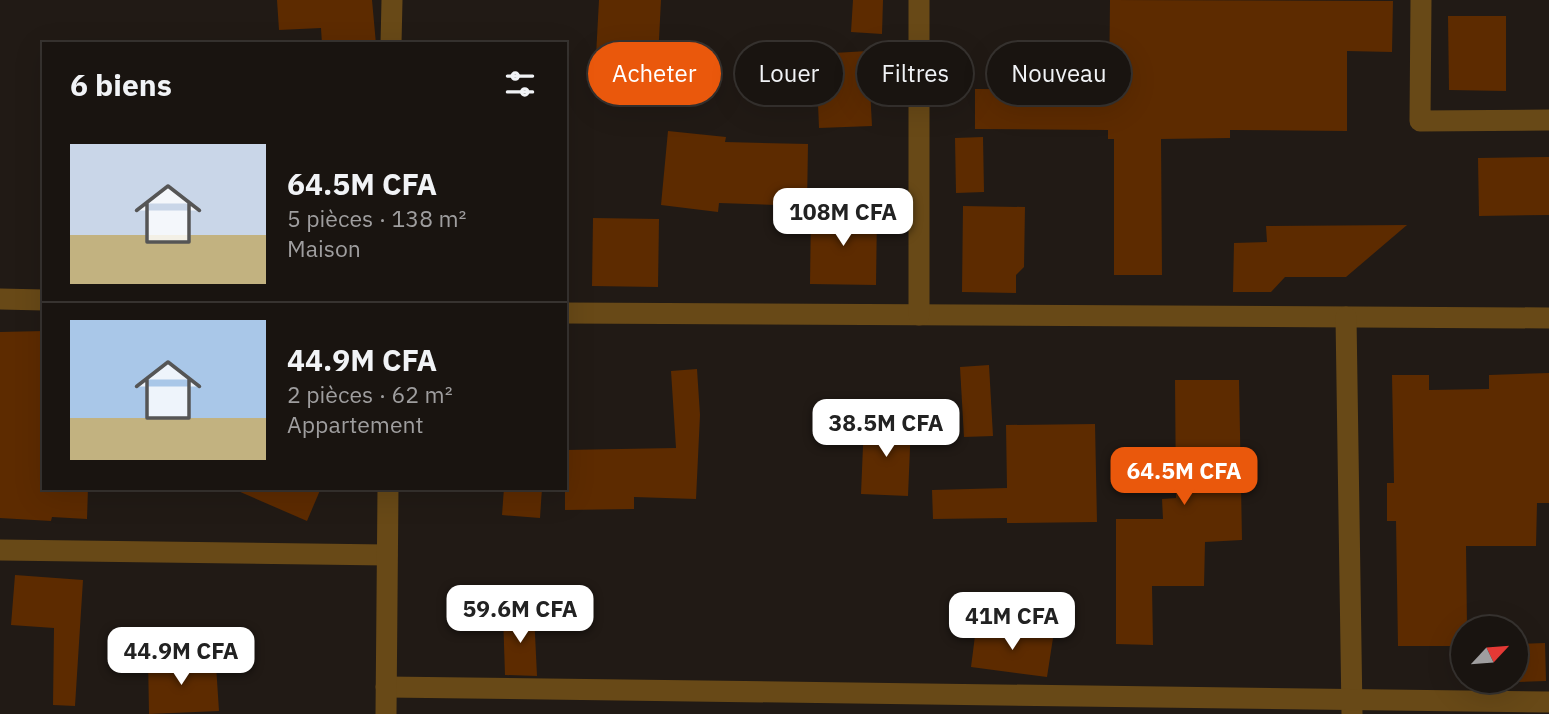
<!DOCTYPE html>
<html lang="fr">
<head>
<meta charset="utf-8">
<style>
  :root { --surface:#191410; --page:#221d19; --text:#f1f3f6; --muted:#9f9e9f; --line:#373330; --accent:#ea580c }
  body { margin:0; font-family:"IBM Plex Sans",sans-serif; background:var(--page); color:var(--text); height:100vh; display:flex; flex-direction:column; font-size:26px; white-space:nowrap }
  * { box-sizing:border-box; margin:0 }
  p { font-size:23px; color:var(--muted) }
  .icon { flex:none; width:38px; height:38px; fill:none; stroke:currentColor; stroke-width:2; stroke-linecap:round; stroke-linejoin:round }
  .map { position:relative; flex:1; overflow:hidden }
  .drawer { position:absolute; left:42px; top:42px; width:525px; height:448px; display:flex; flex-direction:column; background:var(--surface); border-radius:0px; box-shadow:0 7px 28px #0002,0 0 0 2px var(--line) }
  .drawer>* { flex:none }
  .banner { position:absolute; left:588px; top:42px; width:665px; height:63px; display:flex; gap:14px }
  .needle { width:46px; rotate:64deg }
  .buttons { position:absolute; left:1451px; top:616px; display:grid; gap:14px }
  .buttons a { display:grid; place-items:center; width:77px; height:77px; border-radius:50%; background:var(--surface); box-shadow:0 7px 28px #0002,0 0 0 2px var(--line); font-size:35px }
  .price { position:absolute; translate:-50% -60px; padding:0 16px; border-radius:14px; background:#fff; color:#222; font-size:23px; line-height:46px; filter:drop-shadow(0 2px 4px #0008) }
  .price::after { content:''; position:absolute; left:50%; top:42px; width:21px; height:16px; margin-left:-10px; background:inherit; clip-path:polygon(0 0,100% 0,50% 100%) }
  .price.active { background:var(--accent); color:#fff }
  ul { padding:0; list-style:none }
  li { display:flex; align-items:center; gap:21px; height:175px; padding:0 28px }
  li+li { border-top:2px solid var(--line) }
  li span { display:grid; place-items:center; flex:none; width:196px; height:140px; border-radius:0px; color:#555 }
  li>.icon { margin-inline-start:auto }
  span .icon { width:84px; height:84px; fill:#fffc; stroke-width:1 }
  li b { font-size:30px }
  h2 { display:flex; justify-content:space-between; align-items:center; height:84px; padding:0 28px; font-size:30px }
  .chip { padding:0 24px; border-radius:32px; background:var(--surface); box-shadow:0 7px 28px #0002,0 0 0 2px var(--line); font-size:24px; line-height:63px }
  .chip.active { background:var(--accent); color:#fff }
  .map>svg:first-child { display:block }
  .building { fill:#5d2b00 }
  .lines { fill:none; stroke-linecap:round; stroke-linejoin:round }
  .street { stroke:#684917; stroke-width:21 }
</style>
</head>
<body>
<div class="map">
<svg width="1549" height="714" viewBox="0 0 1549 714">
  <rect width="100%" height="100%" fill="#211a15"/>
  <g class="building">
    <polygon points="277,0 372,0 376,44 322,44 321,28 279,30"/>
    <polygon points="599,0 661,0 658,59 596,56"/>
    <polygon points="853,0 883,0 882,34 851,32"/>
    <polygon points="1110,0 1393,1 1392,52 1347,51 1347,131 1230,130 1230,138 1161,139 1162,275 1114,275 1114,139 1108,139 1108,130 975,129 975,89 1109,90"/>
    <polygon points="1448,16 1506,16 1506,91 1449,90"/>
    <polygon points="868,51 872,126 819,128 816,54"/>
    <polygon points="668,131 726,137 725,142 808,144 807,206 719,203 718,212 661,205"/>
    <polygon points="983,137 984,192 956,193 955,138"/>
    <polygon points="1549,157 1549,215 1479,216 1478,158"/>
    <polygon points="963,206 1025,207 1024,267 1016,275 1016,293 962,292"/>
    <polygon points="811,210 877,212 876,285 810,284"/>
    <polygon points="593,218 659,219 658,287 592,286"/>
    <polygon points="1407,225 1346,277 1285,277 1271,292 1233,292 1234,243 1267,242 1266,226"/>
    <polygon points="44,331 44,488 88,488 87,519 52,517 51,521 0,518 0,332"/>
    <polygon points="989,365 993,436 964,437 960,367"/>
    <polygon points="697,369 700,415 696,499 634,497 634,509 565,510 565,450 676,448 671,371"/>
    <polygon points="1549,373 1549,503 1537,503 1536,546 1466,546 1467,628 1463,628 1463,646 1398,646 1396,521 1387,521 1387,483 1394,483 1392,375 1429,375 1429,390 1489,389 1489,375"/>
    <polygon points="1175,380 1239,380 1242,540 1205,542 1204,586 1152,586 1153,645 1116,644 1116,519 1163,519 1162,499 1176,498"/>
    <polygon points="864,422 911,424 908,496 861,494"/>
    <polygon points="1095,424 1097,522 1007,523 1007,518 933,519 932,490 1007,488 1006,425"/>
    <polygon points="231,488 321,488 307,521"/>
    <polygon points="504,488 542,488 540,518 502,515"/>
    <polygon points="15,575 83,580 75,706 53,705 54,628 11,625"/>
    <polygon points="534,613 537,676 505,675 503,614"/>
    <polygon points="976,628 1053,638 1047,677 971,667"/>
    <polygon points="1545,643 1546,681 1518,682 1517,644"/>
    <polygon points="148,657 186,657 186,669 216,665 219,711 149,714"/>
  </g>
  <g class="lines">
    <g class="street">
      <polyline points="1421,0 1420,121 1549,120"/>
      <polyline points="391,44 392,0"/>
      <polyline points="0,299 44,300"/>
      <polyline points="565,313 1549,318"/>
      <polyline points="919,315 919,0"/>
      <polyline points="1346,317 1352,714"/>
      <polyline points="0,550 387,555"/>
      <polyline points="386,687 1549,702"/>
      <polyline points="386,714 388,488"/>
    </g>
  </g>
</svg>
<div class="buttons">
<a><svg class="needle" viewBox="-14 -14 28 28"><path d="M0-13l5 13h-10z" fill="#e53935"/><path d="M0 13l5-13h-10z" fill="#9f9e9f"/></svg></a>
</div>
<b class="price" style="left:843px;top:248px">108M CFA</b>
<b class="price" style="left:886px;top:459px">38.5M CFA</b>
<b class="price active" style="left:1184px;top:507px">64.5M CFA</b>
<b class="price" style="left:520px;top:645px">59.6M CFA</b>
<b class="price" style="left:1012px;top:652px">41M CFA</b>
<b class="price" style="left:181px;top:687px">44.9M CFA</b>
<div class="banner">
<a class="chip active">Acheter</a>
<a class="chip">Louer</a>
<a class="chip">Filtres</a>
<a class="chip">Nouveau</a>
</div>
<section class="drawer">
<h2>6 biens<svg class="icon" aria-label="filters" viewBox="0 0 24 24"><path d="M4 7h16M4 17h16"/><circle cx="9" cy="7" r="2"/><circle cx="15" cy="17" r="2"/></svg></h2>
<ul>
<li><span style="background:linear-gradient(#c9d6e8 65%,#c2b280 0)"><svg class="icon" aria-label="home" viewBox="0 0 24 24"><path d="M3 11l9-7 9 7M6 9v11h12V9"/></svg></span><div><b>64.5M CFA</b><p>5 pièces · 138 m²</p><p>Maison</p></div></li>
<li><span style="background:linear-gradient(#a9c7e8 70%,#c2b280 0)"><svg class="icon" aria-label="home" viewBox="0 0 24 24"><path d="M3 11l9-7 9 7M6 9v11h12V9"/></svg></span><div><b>44.9M CFA</b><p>2 pièces · 62 m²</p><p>Appartement</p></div></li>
</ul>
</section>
</div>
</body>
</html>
